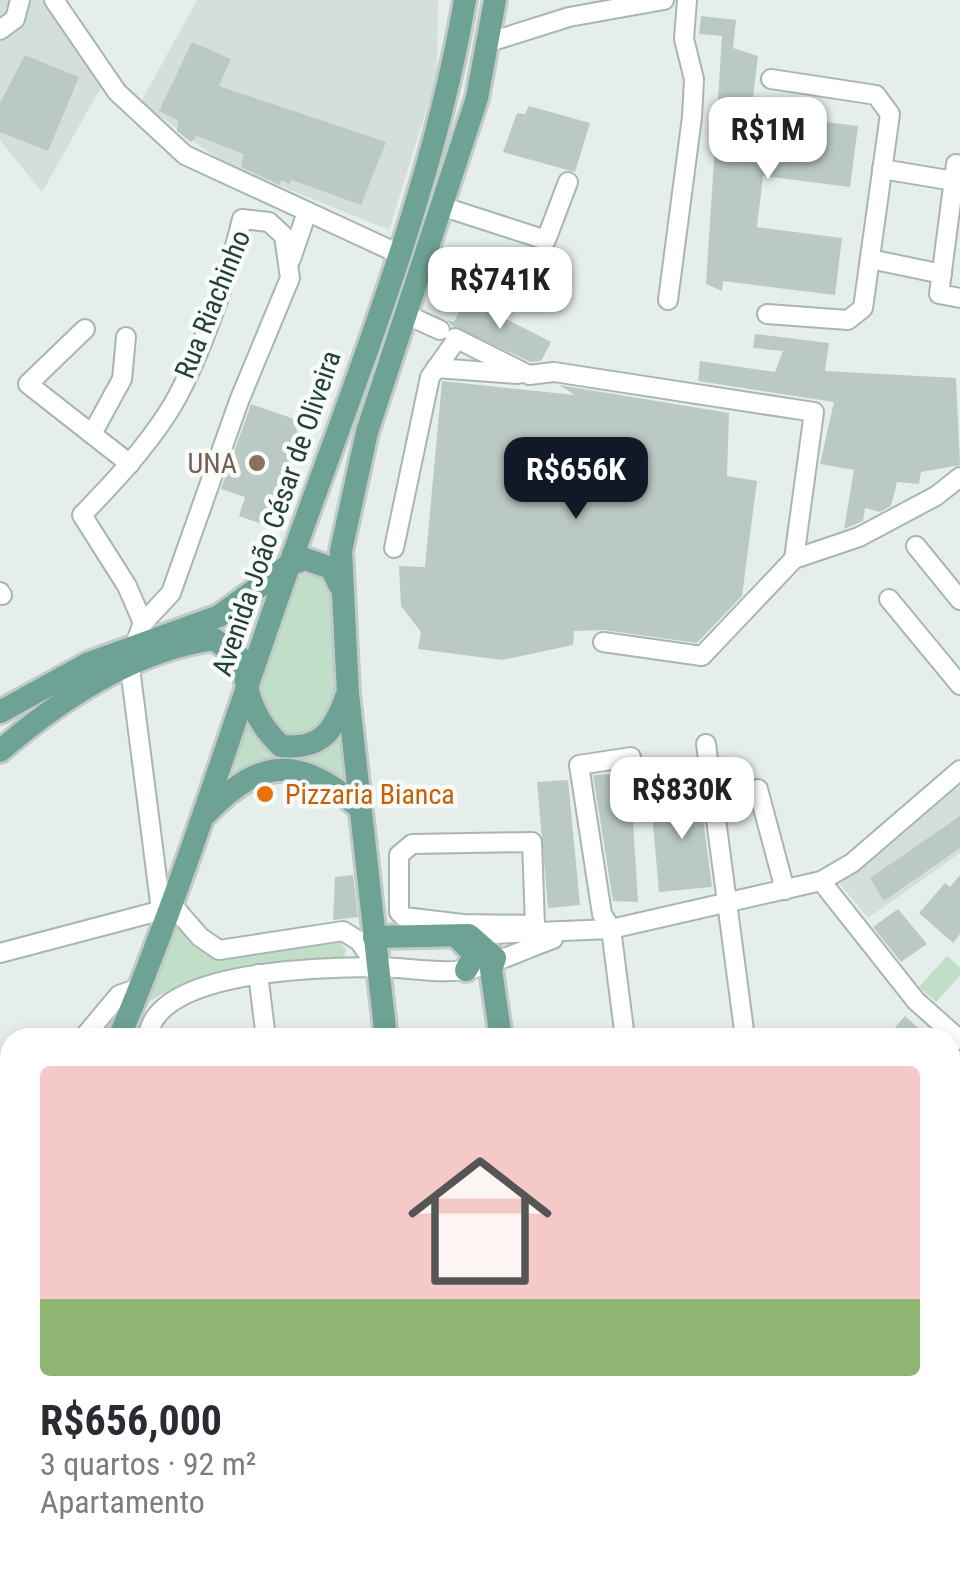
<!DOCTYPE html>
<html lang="pt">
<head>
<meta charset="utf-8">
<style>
  :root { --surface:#fff; --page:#f2f2f3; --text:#2b2b33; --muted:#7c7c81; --line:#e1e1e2; --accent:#111827 }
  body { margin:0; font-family:"Roboto Condensed",sans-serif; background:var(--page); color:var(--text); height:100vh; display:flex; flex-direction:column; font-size:38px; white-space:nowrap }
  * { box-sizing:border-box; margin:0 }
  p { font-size:32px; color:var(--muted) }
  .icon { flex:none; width:55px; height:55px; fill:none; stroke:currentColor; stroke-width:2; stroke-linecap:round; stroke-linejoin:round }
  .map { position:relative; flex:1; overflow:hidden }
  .panel { position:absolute; left:0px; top:1028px; width:960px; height:552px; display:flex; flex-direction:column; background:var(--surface); border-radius:30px 30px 0 0; box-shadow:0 5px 15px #0003 }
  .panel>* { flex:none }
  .price { position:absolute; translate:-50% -85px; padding:0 22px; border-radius:20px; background:#fff; color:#222; font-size:32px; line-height:65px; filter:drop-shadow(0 2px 5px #0008) }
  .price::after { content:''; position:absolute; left:50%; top:60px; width:30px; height:22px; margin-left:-15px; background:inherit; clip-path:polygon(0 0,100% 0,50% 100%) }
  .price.current { background:var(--accent); color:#fff }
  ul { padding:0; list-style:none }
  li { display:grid; align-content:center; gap:20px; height:530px; padding:0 40px }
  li+li { border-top:2px solid var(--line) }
  li span { display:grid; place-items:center; height:310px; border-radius:10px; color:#555 }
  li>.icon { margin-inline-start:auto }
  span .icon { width:180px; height:180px; fill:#fffc; stroke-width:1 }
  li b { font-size:42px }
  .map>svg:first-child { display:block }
  .built { fill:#d4deda }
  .green { fill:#c0dec8 }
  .building { fill:#bbc9c4 }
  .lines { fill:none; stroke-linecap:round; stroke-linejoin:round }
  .minor-casing { stroke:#a8b6b2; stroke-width:22 }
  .major-casing { stroke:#c2cac8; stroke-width:28 }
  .minor { stroke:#fff; stroke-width:18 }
  .major { stroke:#6da294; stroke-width:22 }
  .education-dot { fill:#8d6e63; stroke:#f7fbf9; stroke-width:4 }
  .food-dot { fill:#e8710a; stroke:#f7fbf9; stroke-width:4 }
  .labels { text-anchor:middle; stroke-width:9; stroke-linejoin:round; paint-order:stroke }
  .street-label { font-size:28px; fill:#254039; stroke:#f7fbf9 }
  .education-label { font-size:28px; fill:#785e54; stroke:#f7fbf9; text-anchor:end }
  .food-label { font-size:28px; fill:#c56008; stroke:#f7fbf9; text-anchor:start }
</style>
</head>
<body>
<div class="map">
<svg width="960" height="1579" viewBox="0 0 960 1579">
  <rect width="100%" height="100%" fill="#e6eeeb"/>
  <g class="built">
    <polygon points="0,0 42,0 101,87 42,192 0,140"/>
    <polygon points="197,0 438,0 437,75 389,230 223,163 141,102"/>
    <polygon points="960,784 960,853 868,918 840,884"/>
    <polygon points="10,1267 10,1393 0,1394 0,1268"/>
  </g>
  <g class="green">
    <path d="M315,572l10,5 7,12 8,103 -5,17 -25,29c-89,-3 -31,-110 -14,-156l8,-9z"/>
    <polygon points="248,723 267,745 292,760 318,753 344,736 352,791 252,767 232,777"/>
    <path d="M176,922l35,33 129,-14 6,9 -3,11c-37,5 -191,14 -202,53 -2,6 1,17 2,23l-64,1 46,-49z"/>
    <polygon points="947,956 960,968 960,976 936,1002 919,987"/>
  </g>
  <g class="building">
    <polygon points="701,16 736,20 733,48 758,56 751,113 858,126 850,187 763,176 757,227 842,238 835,295 723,281 722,291 706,284 722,36 699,34"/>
    <polygon points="192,42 231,59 219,86 386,142 361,205 292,180 289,184 281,180 280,185 241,167 244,154 197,136 191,142 177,131 178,120 159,111"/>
    <polygon points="25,55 79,77 48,151 0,132 0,103"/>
    <polygon points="529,106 590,123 575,172 503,152 517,113 525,114"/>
    <polygon points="465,298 551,342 541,361 531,362 452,326 447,320 454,322"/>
    <polygon points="755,334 829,343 825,371 956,378 960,465 921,472 919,484 897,482 891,506 880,512 865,508 863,521 844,529 854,470 820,464 834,402 698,381 700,361 775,372 783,351 753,348"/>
    <polygon points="442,381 575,395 559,385 729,413 727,476 757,481 742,596 697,643 604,630 574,631 573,645 502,660 418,649 421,632 401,606 399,566 425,567"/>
    <polygon points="251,404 300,421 296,431 303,433 284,489 278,487 265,525 239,516 245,497 221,489"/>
    <polygon points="630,773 638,902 613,901 593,775"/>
    <polygon points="568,780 580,905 548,908 537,782"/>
    <polygon points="698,781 712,887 659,892 652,812 677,808 671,786"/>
    <polygon points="960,816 960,848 884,901 870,878"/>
    <polygon points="353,875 358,917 333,920 335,877"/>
    <polygon points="960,875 960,934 953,943 919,913 945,883 950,887"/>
    <polygon points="898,909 927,944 901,962 873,927"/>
    <polygon points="905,1016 929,1038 886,1038"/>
    <polygon points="950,1057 960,1066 960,1083 950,1094"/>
    <polygon points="0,1092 10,1095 10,1172 0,1166"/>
    <polygon points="960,1210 960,1257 950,1269 950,1220"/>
    <polygon points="0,1310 10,1310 10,1375 2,1376"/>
  </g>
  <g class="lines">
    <g class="minor-casing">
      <g id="minor">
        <polyline points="54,0 117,92 185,155 397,253"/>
        <polyline points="0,30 15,19 20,0"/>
        <polyline points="490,42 569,17 664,0"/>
        <polyline points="960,165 956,164 939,294 960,298"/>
        <polyline points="882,169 954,181"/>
        <polyline points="444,207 546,240 568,182"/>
        <polyline points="291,259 307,212"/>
        <polyline points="870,259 942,274"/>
        <polyline points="668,300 692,117 694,79 684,39 687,0"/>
        <polyline points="767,314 848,320 863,308 890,114 876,95 771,79"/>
        <polyline points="407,315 440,330"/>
        <polyline points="85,329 28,384 130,464"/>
        <polyline points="455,338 529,375 554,372 814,412 794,559"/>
        <polyline points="436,368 518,374"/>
        <polyline points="92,434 122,379 126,337"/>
        <polyline points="916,546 960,600"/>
        <polyline points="394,548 430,377 457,339"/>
        <polyline points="0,592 2,595"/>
        <polyline points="889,599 960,685"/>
        <polyline points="603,642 702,656 794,559 859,537 936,496 960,477"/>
        <path d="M134,647l9,-24 28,-30 68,-192 51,-123 -6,-42 -15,-14 -27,-3c-13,55 -45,149 -75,195 -24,37 -54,69 -85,101l45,71 16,37"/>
        <polyline points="130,668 161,910"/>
        <polyline points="706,744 745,1038"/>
        <polyline points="758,789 785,890"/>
        <polyline points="821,881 916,1001 960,1040"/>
        <polyline points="463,924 535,925 532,842 412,844 399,855 399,912 404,917 463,924 469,935 611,929 821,881 852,863 960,770"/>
        <polyline points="0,953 174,907 200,937 219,950 343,931 359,941 377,967"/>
        <polyline points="258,974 266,1038"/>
        <polyline points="83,1038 119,995 141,987"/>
        <path d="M148,1038c5,-70 183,-71 234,-71 27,1 58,7 84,3 22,-3 63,-23 87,-31"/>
        <polyline points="625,1038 611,929 602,914 579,765 631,757"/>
        <polyline points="950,1123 960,1112"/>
        <polyline points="950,1159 960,1168"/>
        <polyline points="950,1202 960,1191"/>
        <polyline points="950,1292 960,1281"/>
        <polyline points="0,1404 10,1403"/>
        <polyline points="950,1464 960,1473"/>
        <polyline points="950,1522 960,1510"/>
        <polyline points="0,1540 10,1553"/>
        <polyline points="23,1570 30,1579"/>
        <polyline points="381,1570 382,1579"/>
        <polyline points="398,1570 411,1579"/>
        <polyline points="713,1579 720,1570"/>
        <polyline points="899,1579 907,1570"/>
      </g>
    </g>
    <g class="major-casing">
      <g id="major">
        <polyline points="0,712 89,663 219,616 289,565 305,559 331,568 340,586"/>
        <path d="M0,751c59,-51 134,-101 214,-112l29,21c3,36 12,61 38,86 40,4 53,-15 65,-49"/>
        <path d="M207,813c57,-59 95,-55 154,-4"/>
        <polyline points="374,937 469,935 495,958 491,970 501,1038"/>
        <polyline points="459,939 475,955 466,970"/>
        <path d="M119,1038c65,-154 113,-312 169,-469 66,-186 144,-374 177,-569"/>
        <polyline points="386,1038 348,694 341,551 367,432 477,98 495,0"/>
        <polyline points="479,1570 495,1579"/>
        <polyline points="604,1570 608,1579"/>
        <polyline points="237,1579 245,1570"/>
        <polyline points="433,1579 436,1570"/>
      </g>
    </g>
    <use href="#minor" class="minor"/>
    <use href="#major" class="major"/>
  </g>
  <circle class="education-dot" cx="257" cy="463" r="10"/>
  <circle class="food-dot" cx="265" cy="794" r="10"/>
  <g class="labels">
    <g class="street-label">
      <text transform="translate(212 304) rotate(-68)" y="10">Rua Riachinho</text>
      <text transform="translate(276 513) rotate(-71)" y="10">Avenida João César de Oliveira</text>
    </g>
    <g class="education-label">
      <text x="237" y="473">UNA</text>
    </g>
    <g class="food-label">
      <text x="285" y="804">Pizzaria Bianca</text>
    </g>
  </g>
</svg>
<b class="price" style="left:768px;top:182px">R$1M</b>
<b class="price" style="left:500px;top:332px">R$741K</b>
<b class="price current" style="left:576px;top:522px">R$656K</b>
<b class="price" style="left:682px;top:842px">R$830K</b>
<section class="panel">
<ul>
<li><span style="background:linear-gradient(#f6c9c9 75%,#8fb573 0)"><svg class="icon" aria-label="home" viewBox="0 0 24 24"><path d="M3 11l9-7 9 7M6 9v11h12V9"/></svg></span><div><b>R$656,000</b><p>3 quartos · 92 m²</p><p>Apartamento</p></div></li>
</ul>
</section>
</div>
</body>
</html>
